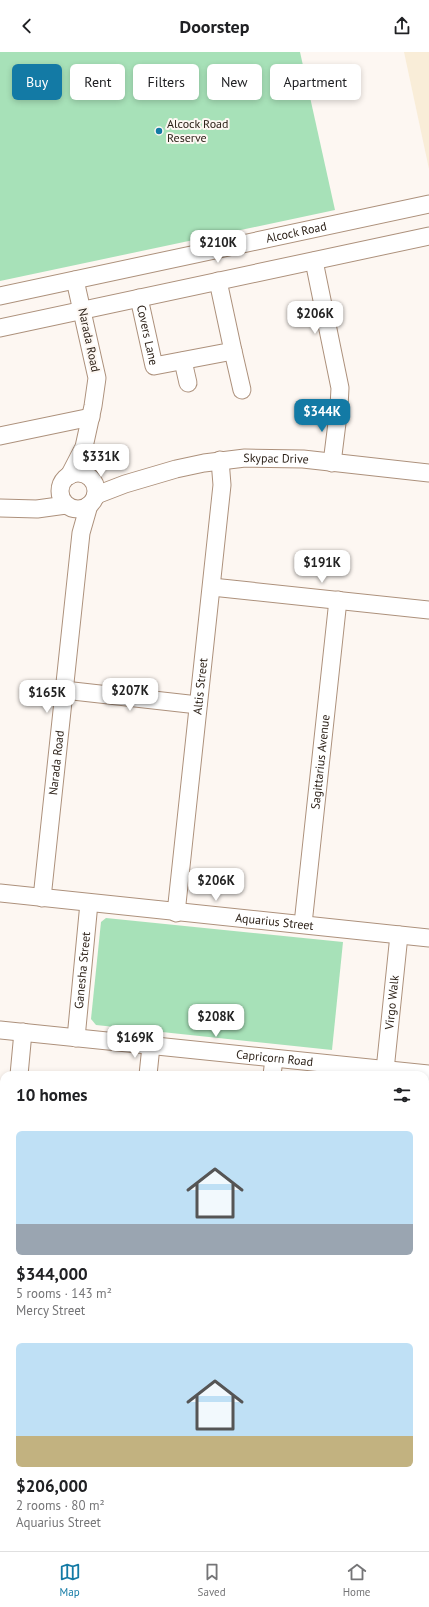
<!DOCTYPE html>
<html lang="en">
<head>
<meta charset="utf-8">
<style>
  :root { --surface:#fff; --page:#f2f2f2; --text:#202124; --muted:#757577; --line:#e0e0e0; --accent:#137aa5 }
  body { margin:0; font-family:"PT Sans",sans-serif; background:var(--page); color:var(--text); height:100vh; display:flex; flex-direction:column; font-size:15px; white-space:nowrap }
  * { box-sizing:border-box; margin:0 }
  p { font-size:13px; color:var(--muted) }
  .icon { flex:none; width:22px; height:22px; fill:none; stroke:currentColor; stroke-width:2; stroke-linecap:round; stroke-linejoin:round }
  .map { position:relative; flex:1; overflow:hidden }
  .drawer { position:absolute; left:0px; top:1019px; width:429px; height:480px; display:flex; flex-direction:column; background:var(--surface); border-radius:12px 12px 0 0; box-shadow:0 2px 6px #0003 }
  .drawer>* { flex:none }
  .banner { position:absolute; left:12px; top:12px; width:405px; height:36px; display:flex; gap:8px }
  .price { position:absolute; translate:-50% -34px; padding:0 9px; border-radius:8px; background:#fff; color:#222; font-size:13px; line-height:26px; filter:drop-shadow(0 1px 2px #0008) }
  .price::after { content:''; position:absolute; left:50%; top:24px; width:12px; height:9px; margin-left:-6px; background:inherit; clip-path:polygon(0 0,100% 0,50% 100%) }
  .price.active { background:var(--accent); color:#fff }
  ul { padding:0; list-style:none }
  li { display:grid; align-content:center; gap:8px; height:212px; padding:0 16px }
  li span { display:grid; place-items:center; height:124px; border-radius:6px; color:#555 }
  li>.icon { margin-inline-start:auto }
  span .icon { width:72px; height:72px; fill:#fffc; stroke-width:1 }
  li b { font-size:17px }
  h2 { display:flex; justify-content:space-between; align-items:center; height:48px; padding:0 16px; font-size:17px }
  .chip { padding:0 14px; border-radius:6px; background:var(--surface); box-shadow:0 2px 6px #0003; font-size:14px; line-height:36px }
  .chip.active { background:var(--accent); color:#fff }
  header { display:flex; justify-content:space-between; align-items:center; height:52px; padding:0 16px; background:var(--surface); font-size:18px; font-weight:800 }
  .menu { display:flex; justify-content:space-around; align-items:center; height:56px; border-top:1px solid var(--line); background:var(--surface); font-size:11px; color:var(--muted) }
  .menu a { display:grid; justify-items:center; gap:2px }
  .menu .active { color:var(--accent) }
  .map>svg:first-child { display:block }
  .education { fill:#f9edd8 }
  .green { fill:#a7e1b8 }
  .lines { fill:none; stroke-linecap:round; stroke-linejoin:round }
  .minor-casing { stroke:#ad917c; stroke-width:19 }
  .minor { stroke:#fff; stroke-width:17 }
  .poi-dot { fill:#137aa5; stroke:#fdf7f2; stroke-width:1.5 }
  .labels { text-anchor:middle; stroke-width:4; stroke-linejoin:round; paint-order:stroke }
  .poi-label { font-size:12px; fill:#2d2219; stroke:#fdf7f2; text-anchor:start }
  .street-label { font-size:12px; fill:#2d2219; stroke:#fdf7f2 }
</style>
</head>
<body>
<header><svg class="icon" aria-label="back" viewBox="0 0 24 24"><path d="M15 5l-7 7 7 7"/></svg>Doorstep<svg class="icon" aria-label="share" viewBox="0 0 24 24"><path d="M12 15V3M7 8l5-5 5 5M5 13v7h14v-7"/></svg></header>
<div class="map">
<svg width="429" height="1499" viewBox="0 0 429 1499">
  <rect width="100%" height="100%" fill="#fdf7f2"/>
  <polygon class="education" points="404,0 429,0 429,117"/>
  <g class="green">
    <polygon points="0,0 300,0 335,158 0,229"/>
    <polygon points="106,866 343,890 332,998 96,973 91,967 101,870"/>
  </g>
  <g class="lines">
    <g class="minor-casing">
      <g id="minor">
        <polyline points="314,209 340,336 339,355 332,411"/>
        <path id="s1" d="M0,244l429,-92"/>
        <path id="s2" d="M139,246l15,68 79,-15 -15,-70"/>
        <polyline points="0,276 429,184"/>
        <polyline points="233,299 242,338"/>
        <polyline points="183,309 188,331"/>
        <polyline points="0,384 91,365"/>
        <circle cx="78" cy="439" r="18"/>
        <polyline points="69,424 84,395 93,354 97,326 75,228"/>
        <path id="s3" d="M95,445l4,-3 26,-10 51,-15 28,-6 41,-5 58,1 126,14"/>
        <polyline points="0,456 37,457 66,453"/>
        <polyline points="212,535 429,558"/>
        <polyline points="64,638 198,653"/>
        <path id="s4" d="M0,841l429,45"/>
        <path id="s5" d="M42,846l39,-365 8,-28"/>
        <path id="s6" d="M176,861l46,-428 -2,-25"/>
        <path id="s7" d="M303,872l35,-324"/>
        <path id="s8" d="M0,978l429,44"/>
        <path id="s9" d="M76,986l13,-135"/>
        <path id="s10" d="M385,1018l14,-135"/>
        <polyline points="19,1023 23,980"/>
        <polyline points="148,1023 151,994"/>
        <polyline points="272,1023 274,1007"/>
        <polyline points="425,1160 429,1160"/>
        <polyline points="0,1189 4,1154"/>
        <polyline points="0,1230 4,1230"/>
        <polyline points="0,1369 4,1370"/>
        <polyline points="425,1393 429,1394"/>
        <polyline points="97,1499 97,1495"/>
        <polyline points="212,1499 212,1495"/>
        <polyline points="342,1499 342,1495"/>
      </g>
    </g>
    <use href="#minor" class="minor"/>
  </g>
  <circle class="poi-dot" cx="159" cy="79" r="4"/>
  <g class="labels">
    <g class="poi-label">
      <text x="167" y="76">Alcock Road<tspan x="167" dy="14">Reserve</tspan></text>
    </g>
    <g class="street-label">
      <text dy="4" stroke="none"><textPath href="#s1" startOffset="303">Alcock Road</textPath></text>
      <text dy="4" stroke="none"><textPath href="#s2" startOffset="38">Covers Lane</textPath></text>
      <text transform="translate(89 288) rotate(78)" y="4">Narada Road</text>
      <text dy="4" stroke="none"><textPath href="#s3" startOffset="187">Skypac Drive</textPath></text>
      <text dy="4" stroke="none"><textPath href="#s6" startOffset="228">Altis Street</textPath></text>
      <text dy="4" stroke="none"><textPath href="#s7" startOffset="163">Sagittarius Avenue</textPath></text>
      <text dy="4" stroke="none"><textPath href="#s5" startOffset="136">Narada Road</textPath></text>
      <text dy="4" stroke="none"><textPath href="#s4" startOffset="276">Aquarius Street</textPath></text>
      <text dy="4" stroke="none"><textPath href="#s9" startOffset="68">Ganesha Street</textPath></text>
      <text dy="4" stroke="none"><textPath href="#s10" startOffset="68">Virgo Walk</textPath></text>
      <text dy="4" stroke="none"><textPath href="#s8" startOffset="276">Capricorn Road</textPath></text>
    </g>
  </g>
</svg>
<b class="price" style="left:218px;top:212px">$210K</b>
<b class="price" style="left:315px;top:283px">$206K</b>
<b class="price active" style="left:322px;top:381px">$344K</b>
<b class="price" style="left:101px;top:426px">$331K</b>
<b class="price" style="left:322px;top:532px">$191K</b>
<b class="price" style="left:130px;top:660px">$207K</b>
<b class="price" style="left:47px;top:662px">$165K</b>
<b class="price" style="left:216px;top:850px">$206K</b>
<b class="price" style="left:216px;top:986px">$208K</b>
<b class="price" style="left:135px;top:1007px">$169K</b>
<div class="banner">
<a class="chip active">Buy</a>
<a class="chip">Rent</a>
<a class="chip">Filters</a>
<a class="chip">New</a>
<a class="chip">Apartment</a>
</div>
<section class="drawer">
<h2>10 homes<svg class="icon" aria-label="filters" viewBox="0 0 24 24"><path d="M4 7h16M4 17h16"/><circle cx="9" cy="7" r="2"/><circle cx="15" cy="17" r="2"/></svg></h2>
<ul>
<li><span style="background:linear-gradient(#bfe0f5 75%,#9aa5b1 0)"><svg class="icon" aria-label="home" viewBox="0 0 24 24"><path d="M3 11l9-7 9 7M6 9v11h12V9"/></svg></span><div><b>$344,000</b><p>5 rooms · 143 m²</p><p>Mercy Street</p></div></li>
<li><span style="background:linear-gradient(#bfe0f5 75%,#c2b280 0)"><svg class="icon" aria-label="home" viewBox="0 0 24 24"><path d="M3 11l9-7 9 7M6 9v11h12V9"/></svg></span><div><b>$206,000</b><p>2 rooms · 80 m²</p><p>Aquarius Street</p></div></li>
</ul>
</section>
</div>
<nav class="menu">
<a class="active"><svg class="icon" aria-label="map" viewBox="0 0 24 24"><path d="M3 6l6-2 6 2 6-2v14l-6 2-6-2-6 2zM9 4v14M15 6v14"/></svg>Map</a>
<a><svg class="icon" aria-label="saved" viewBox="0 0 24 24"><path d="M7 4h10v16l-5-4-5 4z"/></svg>Saved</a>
<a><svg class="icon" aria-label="home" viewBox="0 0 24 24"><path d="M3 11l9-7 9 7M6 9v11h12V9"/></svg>Home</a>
</nav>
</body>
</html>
